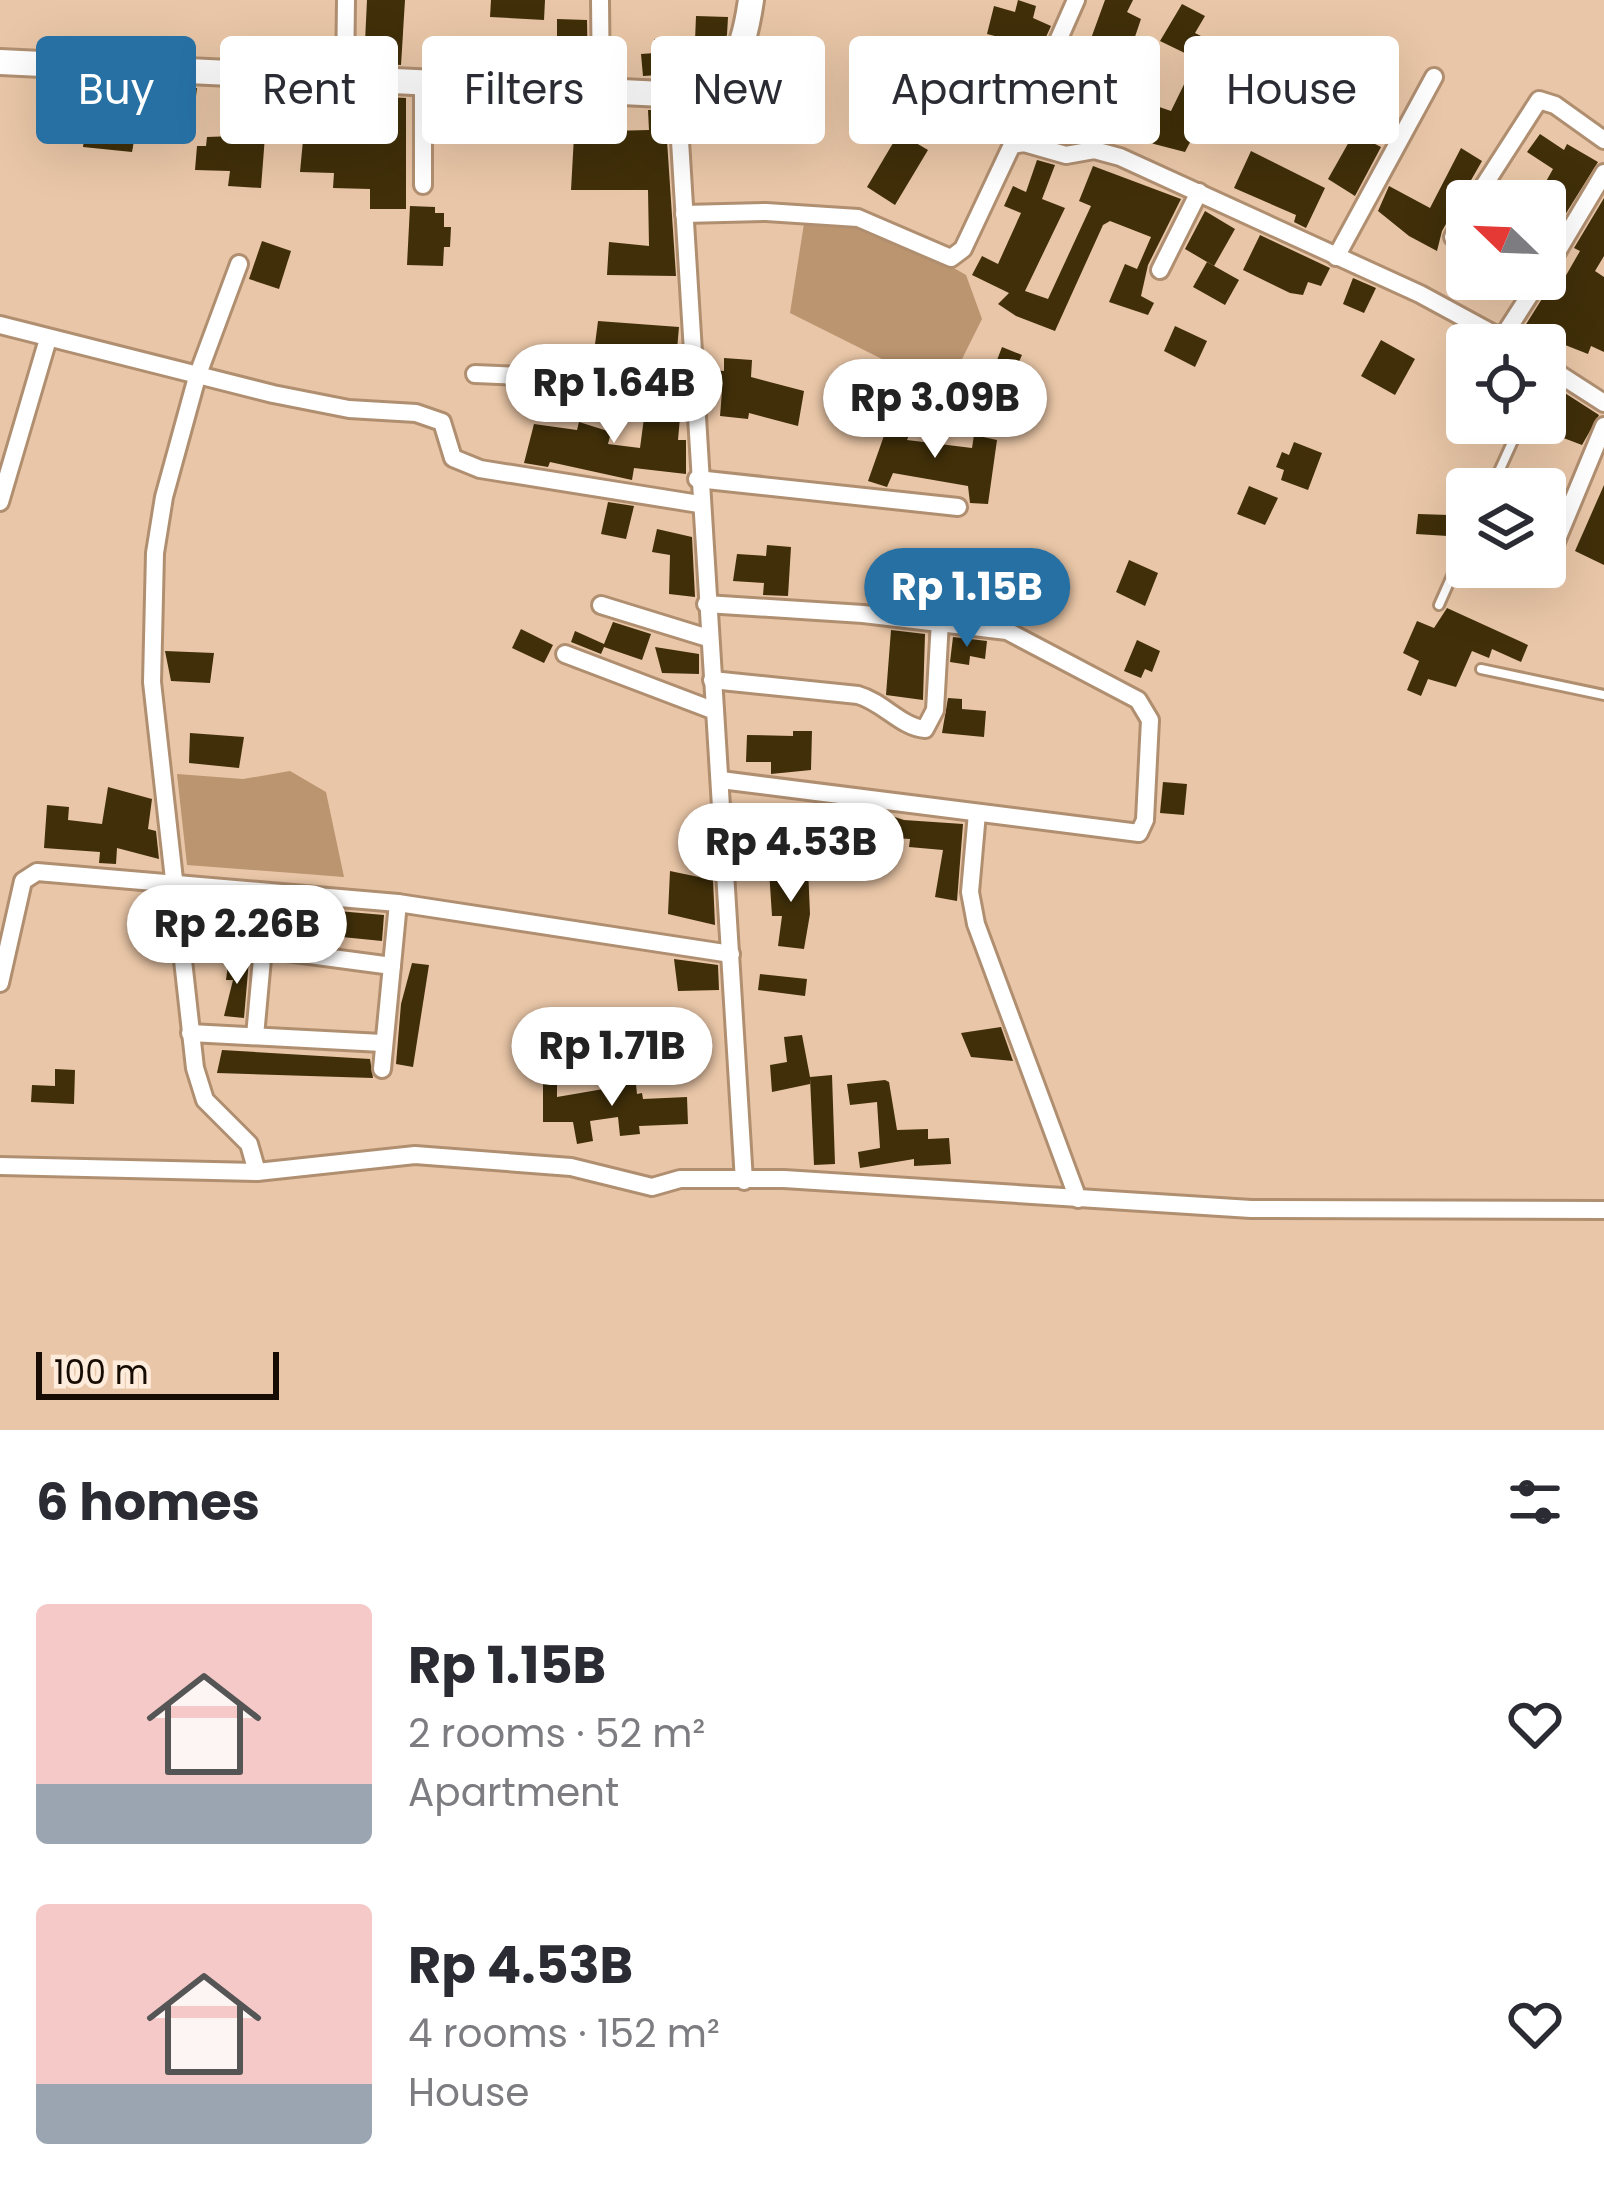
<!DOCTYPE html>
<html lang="en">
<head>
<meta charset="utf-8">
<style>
  :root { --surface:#fff; --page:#f2f2f3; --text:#2b2b33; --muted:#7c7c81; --accent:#2770a4 }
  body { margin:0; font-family:Poppins,sans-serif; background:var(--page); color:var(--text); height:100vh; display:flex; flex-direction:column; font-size:45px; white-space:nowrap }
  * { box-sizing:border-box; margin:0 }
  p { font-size:39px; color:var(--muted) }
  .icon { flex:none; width:66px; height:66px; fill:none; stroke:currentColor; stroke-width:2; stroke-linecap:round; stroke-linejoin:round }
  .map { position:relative; height:1430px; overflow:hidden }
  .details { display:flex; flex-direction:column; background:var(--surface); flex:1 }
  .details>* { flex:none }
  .top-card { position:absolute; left:36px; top:36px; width:1533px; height:108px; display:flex; gap:24px }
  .needle { width:78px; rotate:293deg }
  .buttons { position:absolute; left:1446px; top:180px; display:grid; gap:24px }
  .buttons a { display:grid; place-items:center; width:120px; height:120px; border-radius:12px; background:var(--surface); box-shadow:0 12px 48px #0002; font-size:60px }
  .scale { position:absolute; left:36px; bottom:30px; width:243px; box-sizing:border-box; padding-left:12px; border:6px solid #170c03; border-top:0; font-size:33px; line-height:42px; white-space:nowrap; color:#170c03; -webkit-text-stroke:9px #fdebdb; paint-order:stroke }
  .price { position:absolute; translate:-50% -102px; padding:0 27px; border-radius:42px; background:#fff; color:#222; font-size:39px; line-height:78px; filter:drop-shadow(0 3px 6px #0008) }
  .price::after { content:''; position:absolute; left:50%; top:72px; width:36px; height:27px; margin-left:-18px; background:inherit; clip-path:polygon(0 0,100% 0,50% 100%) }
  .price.on { background:var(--accent); color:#fff }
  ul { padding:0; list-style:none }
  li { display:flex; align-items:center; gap:36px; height:300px; padding:0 36px }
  li span { display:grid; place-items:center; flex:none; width:336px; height:240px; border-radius:12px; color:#555 }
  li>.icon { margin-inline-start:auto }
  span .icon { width:144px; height:144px; fill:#fffc; stroke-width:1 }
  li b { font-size:51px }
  h2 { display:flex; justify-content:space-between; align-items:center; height:144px; padding:0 36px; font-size:51px }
  .chip { padding:0 42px; border-radius:12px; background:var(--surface); box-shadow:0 12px 48px #0002; font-size:42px; line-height:108px }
  .chip.on { background:var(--accent); color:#fff }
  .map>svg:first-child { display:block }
  .green { fill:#bb9470 }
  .building { fill:#402f09; fill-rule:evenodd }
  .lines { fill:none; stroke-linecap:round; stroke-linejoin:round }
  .lane-casing { stroke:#b08f71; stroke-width:14 }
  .street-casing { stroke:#b08f71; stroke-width:22 }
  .secondary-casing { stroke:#b08f71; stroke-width:30 }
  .lane { stroke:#fff; stroke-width:8 }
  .street { stroke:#fff; stroke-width:16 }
  .secondary { stroke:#fff; stroke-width:24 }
</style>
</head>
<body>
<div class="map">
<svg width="1604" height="1430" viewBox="0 0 1604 1430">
  <rect width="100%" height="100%" fill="#e9c6a7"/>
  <g class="green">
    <polygon points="805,217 861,226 905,240 966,275 982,319 946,391 790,313"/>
    <polygon points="290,771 326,792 344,877 187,865 177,774 243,779"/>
  </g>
  <g class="building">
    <polygon points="367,0 405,0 401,65 364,63"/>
    <polygon points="491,0 545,0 544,20 490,17"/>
    <polygon points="1018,0 1036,6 1033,18 1051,26 1041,48 987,34 994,6 1015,12"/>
    <polygon points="1105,0 1133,0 1127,12 1141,19 1122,75 1145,85 1139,100 1171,111 1193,66 1269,110 1258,129 1240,117 1236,122 1219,108 1216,114 1207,109 1185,152 1154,144 1087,114 1085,118 1065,110"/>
    <polygon points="1182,4 1205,16 1195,33 1201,36 1193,57 1160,41"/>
    <polygon points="696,16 728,17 727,35 713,60 707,59 708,41 695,41"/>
    <polygon points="557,19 587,20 588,73 568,72 568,40 557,39"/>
    <polygon points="673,38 675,74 643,76 641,54 655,53 654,39"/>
    <polygon points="1368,44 1396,59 1381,85 1354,69"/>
    <polygon points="154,86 197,88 193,119 153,117"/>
    <path d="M290,92l116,6v111h-36v-20l-37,-1 1,-15 -34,-1 5,-53h-19zM338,112l39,2 -1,27 -40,-1z"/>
    <polygon points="648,110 665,110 676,276 607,275 609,242 649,246 648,190 571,190 575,118 611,117 610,131 649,130"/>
    <polygon points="87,114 138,119 132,152 83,147"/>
    <polygon points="899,133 928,150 895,205 867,187"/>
    <polygon points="1354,133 1381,147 1355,196 1328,179"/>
    <polygon points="1540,134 1564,150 1567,144 1598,162 1545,247 1545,201 1535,201 1553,169 1527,152"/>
    <polygon points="234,136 265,136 261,188 228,186 230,171 195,170 197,146 206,146 207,137"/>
    <polygon points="1461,148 1482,161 1442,231 1437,251 1409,236 1378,211 1389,186 1430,208"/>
    <polygon points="1251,151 1325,188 1306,228 1294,222 1296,215 1234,188"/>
    <polygon points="1037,160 1055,165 1042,199 1065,208 1025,291 1048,299 1091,206 1079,201 1093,166 1181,199 1148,265 1141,296 1154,303 1148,315 1109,302 1125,264 1137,269 1151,237 1110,221 1103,225 1055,331 1016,316 998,304 1009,293 972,275 982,256 998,264 1021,213 1004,206 1013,186 1026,192"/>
    <polygon points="1604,198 1604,256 1595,271 1604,277 1604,352 1591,346 1588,354 1560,343 1557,349 1523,329 1545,294 1553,298 1580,251 1574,248"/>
    <polygon points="410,206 435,207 435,213 444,213 444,227 451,227 450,247 444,247 443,266 407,265"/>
    <polygon points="1205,211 1235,229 1214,266 1185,249"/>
    <polygon points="1260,235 1330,268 1321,286 1308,282 1303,295 1290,293 1243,270"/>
    <polygon points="262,241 291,251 279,289 249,279"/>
    <polygon points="1207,262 1239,280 1225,305 1193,287"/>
    <polygon points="1353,278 1376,288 1364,313 1343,304"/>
    <polygon points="598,321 679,327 676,361 681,361 681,371 666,370 666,361 623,355 623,364 593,360"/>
    <polygon points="1175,326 1207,341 1195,367 1164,351"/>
    <polygon points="1381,340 1415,359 1395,395 1361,376"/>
    <polygon points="1002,347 1022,355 1013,375 1031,380 1025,394 1019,392 1009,417 996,411 1000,404 983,397"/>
    <polygon points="724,358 752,360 751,377 804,391 798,426 749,413 748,419 720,416 722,391 711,391 712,370 724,371"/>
    <polygon points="1557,388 1599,415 1582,445 1545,431 1545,390 1554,395"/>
    <polygon points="646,403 681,406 678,440 686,440 686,474 634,468 632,480 550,462 548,467 524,463 534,424 577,430 579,422 611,432 608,444 640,448"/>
    <polygon points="892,413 914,423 907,440 972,448 974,435 997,440 988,504 970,503 968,486 893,473 887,487 868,481"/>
    <polygon points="1294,442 1322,453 1308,490 1281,480 1284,470 1276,467 1282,452 1289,455"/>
    <polygon points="1604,485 1604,565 1575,551"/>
    <polygon points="1249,486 1278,498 1265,525 1237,514"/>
    <polygon points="608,502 634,506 626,539 601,534"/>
    <polygon points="1418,514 1449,515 1448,536 1416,534"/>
    <polygon points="657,529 692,537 695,597 669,594 670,555 652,552"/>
    <polygon points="767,545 791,547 788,596 763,595 764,583 733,581 737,554 766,556"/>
    <polygon points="1129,560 1158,573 1145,606 1116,592"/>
    <polygon points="1447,608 1528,645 1521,662 1492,649 1489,658 1472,651 1456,687 1428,679 1421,696 1407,690 1419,661 1403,653 1417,621 1434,628"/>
    <polygon points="613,622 651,634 642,660 604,647 601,654 571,642 575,631 604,644"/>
    <polygon points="521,629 553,645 544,663 512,648"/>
    <polygon points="891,630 925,634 923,700 886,695"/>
    <polygon points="953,637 987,641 985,659 970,656 969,665 950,662"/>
    <polygon points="1137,640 1160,651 1152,672 1145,669 1141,678 1124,671"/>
    <polygon points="655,647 699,654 699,674 662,673"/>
    <polygon points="165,651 214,653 210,683 171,681"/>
    <polygon points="948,698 962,699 962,709 986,711 984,737 942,733"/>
    <polygon points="793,731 812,731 811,770 771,774 771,762 746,762 747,735 793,736"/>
    <polygon points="190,733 244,737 239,768 189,763"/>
    <polygon points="1163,782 1187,784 1184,815 1160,813"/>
    <polygon points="108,787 152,799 148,829 156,831 159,859 117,848 116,864 99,863 100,852 44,848 47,805 69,807 68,820 102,824"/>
    <polygon points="882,813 904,820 963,824 957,901 935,897 943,850 909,847 910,839 880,837"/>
    <polygon points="808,868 810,914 804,949 778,946 782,916 772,916 769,870"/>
    <polygon points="670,871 713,880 715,925 668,914"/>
    <polygon points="233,902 384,915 382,941 230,926"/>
    <polygon points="229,957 249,960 244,1018 224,1016 233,980 226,980"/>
    <polygon points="674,959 718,965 719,990 678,991"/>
    <polygon points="412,963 429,965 413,1067 396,1064 401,1004"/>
    <polygon points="760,974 807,979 805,996 758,990"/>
    <polygon points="1001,1027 1013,1061 971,1057 961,1033"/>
    <polygon points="802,1035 810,1077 832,1075 835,1164 814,1165 810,1078 810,1084 772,1092 770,1065 787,1062 784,1037"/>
    <polygon points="222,1050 370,1059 373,1078 217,1073"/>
    <polygon points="55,1069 75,1070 74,1104 31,1102 32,1085 55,1086"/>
    <polygon points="635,1075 637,1094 642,1093 643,1099 687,1097 688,1124 639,1126 640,1134 620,1136 618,1117 590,1121 593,1141 577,1144 573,1122 543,1122 543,1082 557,1082 557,1097 615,1087 614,1077"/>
    <polygon points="885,1080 889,1082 897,1130 928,1129 928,1139 949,1138 951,1164 914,1166 914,1159 860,1168 858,1152 880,1148 877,1102 850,1105 847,1084"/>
  </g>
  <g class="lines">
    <g class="lane-casing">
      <g id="lane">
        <polyline points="1491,489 1521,423"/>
        <polyline points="1439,605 1467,542"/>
        <polyline points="1481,669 1604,695"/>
      </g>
    </g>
    <g class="street-casing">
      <g id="street">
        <polyline points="600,0 601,93"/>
        <polyline points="345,80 346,0"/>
        <polyline points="677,92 744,1181"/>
        <polyline points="1012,145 1076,0"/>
        <polyline points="423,185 423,81"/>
        <polyline points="1474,201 1539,100 1555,105 1604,140"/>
        <polyline points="684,214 766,212 858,218 951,258 963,249 1012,145 1024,143 1066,155 1094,150 1120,157 1420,294 1514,345"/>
        <polyline points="1453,237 1467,213"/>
        <polyline points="1336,257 1434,77"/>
        <polyline points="239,264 197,377 164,497 155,553 152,682 195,1068 205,1100 249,1144 257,1172"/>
        <polyline points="1160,270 1199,192"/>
        <polyline points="1545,272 1604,173"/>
        <polyline points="0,325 273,394 349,409 416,413 442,422 453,458 480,469 699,504"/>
        <polyline points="1502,338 1540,279"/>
        <polyline points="1545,365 1604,403"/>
        <polyline points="475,374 692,384"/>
        <polyline points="697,479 958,507"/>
        <polyline points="0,502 48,339"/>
        <polyline points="1555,544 1604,426"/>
        <polyline points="706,604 863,614 1007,631 1138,700 1150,720 1145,820 1139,833 721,780"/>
        <polyline points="601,605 708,638"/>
        <polyline points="565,654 715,711"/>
        <path d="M712,680l146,15c25,7 43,32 67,34l10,-19 5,-89"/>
        <polyline points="977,813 970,892 976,924 1078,1199"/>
        <polyline points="182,938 392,966"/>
        <polyline points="0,983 23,881 37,872 398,903 731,954"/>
        <polyline points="190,1033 382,1043"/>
        <polyline points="255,1036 263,948"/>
        <polyline points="382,1069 398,903"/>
        <polyline points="0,1166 257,1172 415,1155 571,1167 652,1187 680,1179 784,1179 1251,1209 1604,1210"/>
      </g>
    </g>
    <g class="secondary-casing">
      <path id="secondary" d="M0,62l663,32c65,-6 79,-32 88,-94"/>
    </g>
    <use href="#lane" class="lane"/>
    <use href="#street" class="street"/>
    <use href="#secondary" class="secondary"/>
  </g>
</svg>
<div class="buttons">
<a><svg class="needle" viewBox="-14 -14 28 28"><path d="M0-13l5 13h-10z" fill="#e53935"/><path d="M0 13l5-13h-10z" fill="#7c7c81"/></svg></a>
<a><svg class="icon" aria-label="locate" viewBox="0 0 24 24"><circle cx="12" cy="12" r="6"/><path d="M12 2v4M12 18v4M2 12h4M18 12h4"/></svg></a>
<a><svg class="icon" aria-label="layers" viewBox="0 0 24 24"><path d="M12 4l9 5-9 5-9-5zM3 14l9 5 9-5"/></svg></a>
</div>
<div class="scale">100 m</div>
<b class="price" style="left:614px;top:446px">Rp 1.64B</b>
<b class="price" style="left:935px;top:461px">Rp 3.09B</b>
<b class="price on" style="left:967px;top:650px">Rp 1.15B</b>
<b class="price" style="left:791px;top:905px">Rp 4.53B</b>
<b class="price" style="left:237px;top:987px">Rp 2.26B</b>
<b class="price" style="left:612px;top:1109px">Rp 1.71B</b>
<div class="top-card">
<a class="chip on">Buy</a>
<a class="chip">Rent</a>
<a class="chip">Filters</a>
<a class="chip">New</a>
<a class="chip">Apartment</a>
<a class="chip">House</a>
</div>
</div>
<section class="details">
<h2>6 homes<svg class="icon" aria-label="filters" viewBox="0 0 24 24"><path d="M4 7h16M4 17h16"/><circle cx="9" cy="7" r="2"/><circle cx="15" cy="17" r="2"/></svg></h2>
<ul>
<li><span style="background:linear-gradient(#f6c9c9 75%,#9aa5b1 0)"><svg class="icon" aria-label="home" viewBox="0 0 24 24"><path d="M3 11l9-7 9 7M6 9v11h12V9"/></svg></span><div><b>Rp 1.15B</b><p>2 rooms · 52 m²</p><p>Apartment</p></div><svg class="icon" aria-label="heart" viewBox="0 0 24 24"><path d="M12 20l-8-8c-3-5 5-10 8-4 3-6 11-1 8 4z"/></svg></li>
<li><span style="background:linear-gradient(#f6c9c9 75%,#9aa5b1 0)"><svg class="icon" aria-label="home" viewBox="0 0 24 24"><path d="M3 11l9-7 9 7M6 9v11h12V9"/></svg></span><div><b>Rp 4.53B</b><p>4 rooms · 152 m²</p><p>House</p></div><svg class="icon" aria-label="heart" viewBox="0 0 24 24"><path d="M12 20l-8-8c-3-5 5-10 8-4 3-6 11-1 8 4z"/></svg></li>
</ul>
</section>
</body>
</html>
